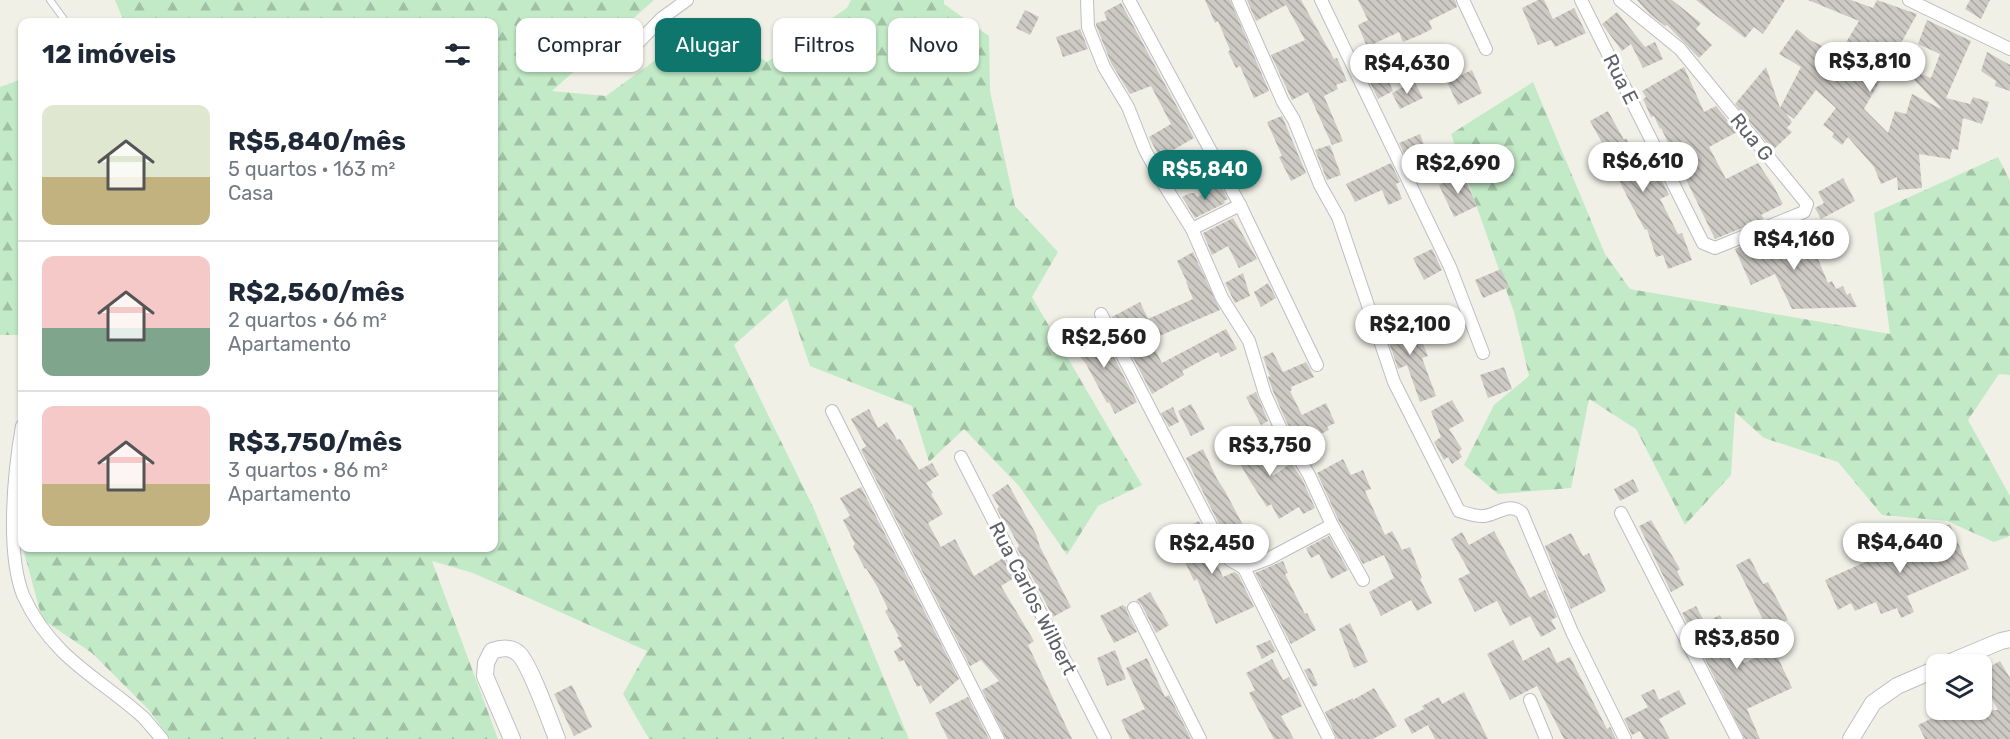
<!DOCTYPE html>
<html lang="pt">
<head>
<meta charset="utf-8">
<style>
  :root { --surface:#fff; --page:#f6f6f7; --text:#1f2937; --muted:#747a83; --line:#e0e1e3; --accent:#0f766e }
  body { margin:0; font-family:Rubik,sans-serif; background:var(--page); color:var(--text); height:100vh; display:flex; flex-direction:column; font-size:22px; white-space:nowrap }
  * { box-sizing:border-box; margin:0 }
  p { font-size:20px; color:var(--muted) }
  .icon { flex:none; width:33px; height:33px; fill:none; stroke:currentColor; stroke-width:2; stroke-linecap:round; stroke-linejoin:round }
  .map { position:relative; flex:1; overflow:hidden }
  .side { position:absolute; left:18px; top:18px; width:480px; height:534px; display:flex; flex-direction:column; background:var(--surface); border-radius:12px; box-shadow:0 2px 4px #0004 }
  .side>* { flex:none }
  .guide { position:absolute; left:516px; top:18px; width:570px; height:54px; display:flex; gap:12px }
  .tools { position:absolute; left:1926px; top:654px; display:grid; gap:12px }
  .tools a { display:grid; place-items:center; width:66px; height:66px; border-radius:12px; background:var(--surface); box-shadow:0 2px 4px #0004; font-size:30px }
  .price { position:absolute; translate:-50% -51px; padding:0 14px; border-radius:21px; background:#fff; color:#222; font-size:20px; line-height:39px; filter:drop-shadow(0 2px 3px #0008) }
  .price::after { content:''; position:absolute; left:50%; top:36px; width:18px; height:14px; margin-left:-9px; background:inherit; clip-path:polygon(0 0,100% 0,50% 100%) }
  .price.active { background:var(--accent); color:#fff }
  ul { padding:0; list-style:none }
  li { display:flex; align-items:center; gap:18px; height:150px; padding:0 24px }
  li+li { border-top:2px solid var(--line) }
  li span { display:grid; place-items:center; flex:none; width:168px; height:120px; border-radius:12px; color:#555 }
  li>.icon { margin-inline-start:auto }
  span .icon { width:72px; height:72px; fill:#fffc; stroke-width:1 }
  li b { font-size:26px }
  h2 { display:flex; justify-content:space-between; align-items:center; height:72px; padding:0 24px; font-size:26px }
  .pill { padding:0 21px; border-radius:12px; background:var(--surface); box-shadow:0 2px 4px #0004; font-size:21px; line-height:54px }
  .pill.active { background:var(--accent); color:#fff }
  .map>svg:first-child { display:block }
  .forest { fill:url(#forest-firs) }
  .building { fill:url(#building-back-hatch) }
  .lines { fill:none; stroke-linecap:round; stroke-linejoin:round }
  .lane-casing { stroke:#bbbec3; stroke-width:8 }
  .street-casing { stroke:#bbbec3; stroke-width:14 }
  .secondary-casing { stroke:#bcbfc5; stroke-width:18 }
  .lane { stroke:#fff; stroke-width:6 }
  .street { stroke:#fff; stroke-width:12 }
  .secondary { stroke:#fff; stroke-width:16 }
  .labels { text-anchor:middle; stroke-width:6; stroke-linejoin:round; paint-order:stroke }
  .street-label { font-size:20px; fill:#5e6168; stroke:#fff }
</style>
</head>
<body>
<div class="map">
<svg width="2010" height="739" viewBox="0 0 2010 739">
  <defs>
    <pattern id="forest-firs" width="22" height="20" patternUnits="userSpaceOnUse" patternTransform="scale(1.5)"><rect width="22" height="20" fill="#c2eac6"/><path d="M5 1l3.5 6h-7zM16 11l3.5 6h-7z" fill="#a1c1a5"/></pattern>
    <pattern id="building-back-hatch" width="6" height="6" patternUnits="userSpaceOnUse" patternTransform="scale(1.5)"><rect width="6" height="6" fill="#cdcac4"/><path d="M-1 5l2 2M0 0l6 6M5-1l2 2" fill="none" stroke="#aaa7a3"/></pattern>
  </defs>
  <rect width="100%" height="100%" fill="#f1f0e7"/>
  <g class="forest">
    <polygon points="115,0 654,0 552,91 606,96 705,24 767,62 847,8 851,0 944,0 944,4 989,36 990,91 1015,206 1058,252 1032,297 1142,485 1098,506 1067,555 1019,486 964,429 929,462 912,406 810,366 787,298 734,345 814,509 909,739 649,739 623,694 647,651 473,573 432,561 498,739 170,739 149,710 92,653 42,619 23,548 494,548 494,22 124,22"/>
    <polygon points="22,79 22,335 0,335 0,87"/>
    <polygon points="1533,82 1605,254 1630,289 1890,334 1874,213 1998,157 2010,181 2010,375 1999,374 1968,420 2010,496 2010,536 1994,542 1947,521 1882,515 1838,462 1764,438 1735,412 1731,475 1685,525 1636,429 1589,399 1571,488 1498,494 1464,465 1494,405 1529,376 1514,312 1451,134"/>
  </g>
  <g class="building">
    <polygon points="1205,0 1230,0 1269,91 1254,98 1240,66 1236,68 1228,52 1230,50 1218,21 1215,23"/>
    <polygon points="1247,0 1301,0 1334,59 1337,58 1347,81 1336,85 1338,89 1324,96 1343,141 1332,145 1308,92 1292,100 1271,55 1305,40 1286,5 1256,21"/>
    <polygon points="1358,0 1455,0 1457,7 1429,21 1432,29 1420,35 1403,42 1399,32 1367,47 1358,25 1368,20"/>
    <polygon points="1538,0 1544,0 1553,19 1574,8 1586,33 1555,47 1551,40 1538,45 1522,8"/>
    <polygon points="1637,0 1672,0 1701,23 1696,29 1712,45 1699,58 1667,25 1665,26 1650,14"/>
    <polygon points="1696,0 1785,0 1763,34 1754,27 1745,38"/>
    <polygon points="1808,0 1851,0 1873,8 1877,0 1917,14 1893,58 1879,43 1865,67 1882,77 1864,109 1888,133 1895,111 1906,114 1912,94 1943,110 1901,66 1931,78 1940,54 1918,44 1927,20 1971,41 1946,98 1970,104 1973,97 1989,102 1982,124 1963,118 1958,150 1952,149 1950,159 1919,154 1922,188 1898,190 1897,177 1881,184 1874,167 1848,137 1842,145 1832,137 1834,133 1823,125 1836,108 1816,90 1794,119 1786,113 1792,122 1787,128 1792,132 1773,150 1735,104 1766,67 1780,108 1801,67 1779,54 1797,29 1810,40 1839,54 1859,21"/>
    <polygon points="1970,0 1990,0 1981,19 1965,9"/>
    <polygon points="1121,3 1194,138 1173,150 1174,152 1171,154 1182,167 1170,178 1149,137 1171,124 1151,86 1130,94 1111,63 1096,25 1096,23 1107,20 1104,12"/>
    <polygon points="1025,10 1039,17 1030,35 1016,28"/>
    <polygon points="1617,12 1645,47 1655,42 1663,59 1643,68 1631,44 1622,51 1602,24"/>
    <polygon points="1080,29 1088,49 1063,57 1056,37"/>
    <polygon points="1987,52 2010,65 2010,91 1995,86 1996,81 1981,71"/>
    <polygon points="1684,67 1704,112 1716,106 1737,132 1709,147 1726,179 1758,163 1774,187 1783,204 1761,215 1764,219 1715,239 1661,128 1660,129 1654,116 1651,117 1643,99 1646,97 1642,91"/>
    <polygon points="1383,68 1393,91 1378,99 1367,76"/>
    <polygon points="1472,70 1482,93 1458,105 1447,82"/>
    <polygon points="1414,81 1423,98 1400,109 1392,93"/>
    <polygon points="1608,111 1624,140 1626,138 1646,174 1657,170 1669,195 1660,199 1678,234 1682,233 1692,260 1668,269 1663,255 1656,257 1647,229 1645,230 1632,206 1604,151 1606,150 1590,121"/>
    <polygon points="1282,116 1306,173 1291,181 1279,157 1282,156 1267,122"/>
    <polygon points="1420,134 1427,153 1408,161 1399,143"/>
    <polygon points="1330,145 1341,175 1327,180 1315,150"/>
    <polygon points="1391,163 1400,182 1396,184 1402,199 1388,205 1382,190 1355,202 1346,184"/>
    <polygon points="1463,174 1477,206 1454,217 1439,185"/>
    <polygon points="1843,178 1855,201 1821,219 1815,208 1824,203 1818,192"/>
    <polygon points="1220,185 1228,199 1224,201 1225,203 1195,218 1182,197 1190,193 1195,193 1197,197"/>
    <polygon points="1233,218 1257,259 1239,268 1228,246 1212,255 1203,233"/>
    <polygon points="1817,233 1828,255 1818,259 1828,283 1832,281 1836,289 1843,286 1847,295 1850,293 1857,307 1792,309 1775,274 1751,285 1735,249 1771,234 1772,237 1778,234 1784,248"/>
    <polygon points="1432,249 1442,270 1424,280 1413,258"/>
    <polygon points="1193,252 1220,310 1150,340 1162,363 1226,329 1237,349 1221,357 1218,352 1182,371 1184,375 1152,394 1112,317 1140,302 1148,319 1193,299 1186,282 1187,282 1177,261"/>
    <polygon points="1501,269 1509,287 1483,298 1475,280"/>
    <polygon points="1243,273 1250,296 1235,303 1225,283"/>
    <polygon points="1268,283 1276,298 1261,307 1254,292"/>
    <polygon points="1395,315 1417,341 1421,339 1428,356 1422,358 1436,396 1420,402 1407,365 1398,369 1387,336 1391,334 1382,320"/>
    <polygon points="1097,324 1137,402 1115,414 1109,402 1107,403 1086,364 1070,344"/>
    <polygon points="1273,352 1283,372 1306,362 1310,369 1314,377 1291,387 1292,390 1290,391 1302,415 1326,403 1335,423 1327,427 1329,430 1300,444 1286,421 1273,391 1268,377 1270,376 1263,357"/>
    <polygon points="1504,367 1512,389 1488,398 1480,375"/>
    <polygon points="1256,392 1268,421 1261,425 1246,397"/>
    <polygon points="1452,400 1464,421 1449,429 1462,449 1459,452 1462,457 1452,464 1448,457 1444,460 1434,442 1441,437 1431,411"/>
    <polygon points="1191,404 1205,429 1191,436 1178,411"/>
    <polygon points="1173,407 1179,422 1169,427 1161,413"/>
    <polygon points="869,409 878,428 887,422 897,440 900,439 919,470 932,463 939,475 926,483 933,493 931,494 943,514 928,523 941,547 955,539 974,576 1000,560 1003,557 1014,578 1001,586 1034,641 1028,645 1072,739 1006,739 982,690 999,681 981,660 970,666 861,450 866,446 851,419"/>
    <polygon points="1246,426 1273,476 1291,463 1302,479 1315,508 1303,514 1299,507 1279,519 1271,504 1267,507 1248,478 1235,454 1233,455 1224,437"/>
    <polygon points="1203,449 1217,479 1225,491 1245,529 1230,537 1229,534 1225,536 1186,458"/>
    <polygon points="1343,459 1351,475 1363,470 1371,489 1365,491 1385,535 1392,531 1402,550 1410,547 1422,578 1420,579 1432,603 1417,611 1411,600 1381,616 1369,592 1394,578 1384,555 1363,564 1339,521 1317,473"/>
    <polygon points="1633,479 1639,491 1620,501 1614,489"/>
    <polygon points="1008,484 1036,534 1040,547 1071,607 1053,617 1017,548 1019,546 1007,524 1005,524 997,509 999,507 992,495"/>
    <polygon points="861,487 959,679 930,704 921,685 917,687 904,660 899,662 894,651 902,646 897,637 899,637 885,611 888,609 878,588 866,568 865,569 853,546 855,544 843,520 850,516 840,498"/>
    <polygon points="1651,520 1680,569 1677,571 1684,585 1671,592 1639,526"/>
    <polygon points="1199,521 1210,543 1208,544 1223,577 1234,572 1238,574 1254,607 1216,624 1197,579 1194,581 1172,534"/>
    <polygon points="1950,524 1969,569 1907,596 1914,612 1901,618 1897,608 1881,614 1876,602 1855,611 1851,603 1838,610 1825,580"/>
    <polygon points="1494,531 1530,598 1545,590 1557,617 1551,620 1556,629 1541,637 1530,616 1510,626 1497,601 1475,612 1458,579 1470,573 1451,539 1462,532 1469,545"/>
    <polygon points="1571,533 1583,556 1589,553 1606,591 1571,609 1545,546"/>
    <polygon points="1329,536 1348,570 1331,579 1319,554 1311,558 1306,548"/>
    <polygon points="1750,558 1763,584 1768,582 1788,620 1768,630 1736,565"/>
    <polygon points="1283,561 1288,573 1285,574 1305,614 1307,613 1316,630 1291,644 1255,573"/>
    <polygon points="1150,592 1169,625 1156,633 1141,604 1136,600"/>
    <polygon points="1123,605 1125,607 1126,606 1127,612 1137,632 1114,643 1100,616"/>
    <polygon points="1696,606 1705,623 1720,615 1744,663 1774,649 1792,688 1747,709 1760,739 1745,739 1682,613"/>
    <polygon points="1350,623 1368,662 1354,668 1339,629"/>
    <polygon points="1270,640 1276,651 1262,659 1256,646"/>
    <polygon points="1513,640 1523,661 1549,647 1557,663 1570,657 1607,729 1610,727 1616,739 1564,739 1537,686 1510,700 1487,654"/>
    <polygon points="1115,650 1126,679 1107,686 1097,658"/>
    <polygon points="1147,658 1165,697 1169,695 1191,739 1130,739 1121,720 1145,709 1126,668"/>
    <polygon points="1272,659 1283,680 1289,677 1302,706 1281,716 1294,739 1274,739 1249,693 1255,690 1246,673"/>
    <polygon points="2000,661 2010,678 2010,739 1925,739 1918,725 1949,710 1998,710 1982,681 1982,671"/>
    <polygon points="1310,668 1318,685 1313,687 1304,670"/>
    <polygon points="572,685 592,727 574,736 554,694"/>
    <polygon points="1374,688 1397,726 1373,739 1337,739 1325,712 1353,698 1353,700"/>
    <polygon points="1654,689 1659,700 1679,690 1686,704 1659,719 1670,739 1644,739 1640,731 1632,735 1624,719 1648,707 1641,695"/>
    <polygon points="1464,692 1488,739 1435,739 1428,725 1412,734 1404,719 1424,709 1422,706 1439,697 1442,704"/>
    <polygon points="968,697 989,739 948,739 935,713"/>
  </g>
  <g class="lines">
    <g class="lane-casing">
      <polyline id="lane" points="50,0 66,22"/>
    </g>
    <g class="street-casing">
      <g id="street">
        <polyline points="1087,0 1088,27 1104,67 1128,107 1145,150 1163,183 1192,229 1222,298 1249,341 1265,394 1279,425 1309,475 1332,525 1363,580"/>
        <polyline points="1129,0 1240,205 1317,365"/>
        <path d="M1238,0l45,102 11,18 26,65 18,32 56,165 65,129c7,2 17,6 25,5 13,-1 25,-15 38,-3l50,119 53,107"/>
        <polyline points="1321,0 1450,267 1483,353"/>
        <polyline points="1463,0 1486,49"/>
        <polyline points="1581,0 1703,243 1715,248 1804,212 1807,204 1680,49 1620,0"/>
        <polyline points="1909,0 2010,49"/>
        <polyline points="629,52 662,18 687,0"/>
        <polyline points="1192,229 1240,205"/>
        <polyline points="1101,314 1225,553 1230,560 1244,568 1329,739"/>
        <polyline points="832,411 998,739"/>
        <path d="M22,426c-8,45 -16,125 1,169 9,20 23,40 39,56 25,25 56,43 82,67 6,7 12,14 18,21"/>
        <polyline points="961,457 1105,739"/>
        <polyline points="1621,513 1737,739"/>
        <polyline points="1244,568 1268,559 1332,525"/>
        <polyline points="1134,608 1200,739"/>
        <polyline points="1530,700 1546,739"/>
      </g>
    </g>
    <g class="secondary-casing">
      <g id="secondary">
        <polyline points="1946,664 2001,641 2010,639"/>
        <path d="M512,739l-27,-63 1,-13 6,-12c9,-3 19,-5 27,3 11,11 31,67 38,85"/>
        <polyline points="1851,739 1873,703 1897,686 1936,669"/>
      </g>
    </g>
    <use href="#lane" class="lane"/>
    <use href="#street" class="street"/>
    <use href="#secondary" class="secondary"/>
  </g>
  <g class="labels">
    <g class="street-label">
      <text transform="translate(1621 79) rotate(63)" y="7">Rua E</text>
      <text transform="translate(1752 137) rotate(51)" y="7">Rua G</text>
      <text transform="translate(1033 598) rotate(63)" y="7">Rua Carlos Wilbert</text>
    </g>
  </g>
</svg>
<div class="tools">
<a><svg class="icon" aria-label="layers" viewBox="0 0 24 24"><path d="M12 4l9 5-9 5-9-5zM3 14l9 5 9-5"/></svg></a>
</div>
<b class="price" style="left:1870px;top:93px">R$3,810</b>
<b class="price" style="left:1407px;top:95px">R$4,630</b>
<b class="price" style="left:1643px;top:193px">R$6,610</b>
<b class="price" style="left:1458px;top:195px">R$2,690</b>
<b class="price active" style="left:1205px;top:201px">R$5,840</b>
<b class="price" style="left:1794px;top:271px">R$4,160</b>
<b class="price" style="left:1410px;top:356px">R$2,100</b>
<b class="price" style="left:1104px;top:369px">R$2,560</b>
<b class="price" style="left:1270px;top:477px">R$3,750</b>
<b class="price" style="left:1900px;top:574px">R$4,640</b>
<b class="price" style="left:1212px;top:575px">R$2,450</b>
<b class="price" style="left:1737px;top:670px">R$3,850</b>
<div class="guide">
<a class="pill">Comprar</a>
<a class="pill active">Alugar</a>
<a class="pill">Filtros</a>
<a class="pill">Novo</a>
</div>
<section class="side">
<h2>12 imóveis<svg class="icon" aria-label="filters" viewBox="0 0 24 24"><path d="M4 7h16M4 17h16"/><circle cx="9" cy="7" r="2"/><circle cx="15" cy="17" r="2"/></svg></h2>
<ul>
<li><span style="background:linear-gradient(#dfe7d0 60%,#c2b280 0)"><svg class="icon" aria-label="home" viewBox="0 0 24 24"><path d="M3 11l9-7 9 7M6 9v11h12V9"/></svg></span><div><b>R$5,840/mês</b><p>5 quartos · 163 m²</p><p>Casa</p></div></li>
<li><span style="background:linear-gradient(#f6c9c9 60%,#7fa58c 0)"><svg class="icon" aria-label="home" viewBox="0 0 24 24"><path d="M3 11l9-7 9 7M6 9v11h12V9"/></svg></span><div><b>R$2,560/mês</b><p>2 quartos · 66 m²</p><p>Apartamento</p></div></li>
<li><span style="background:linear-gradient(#f6c9c9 65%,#c2b280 0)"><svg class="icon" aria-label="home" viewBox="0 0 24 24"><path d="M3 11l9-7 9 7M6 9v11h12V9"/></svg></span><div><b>R$3,750/mês</b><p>3 quartos · 86 m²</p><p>Apartamento</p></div></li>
</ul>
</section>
</div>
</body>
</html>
